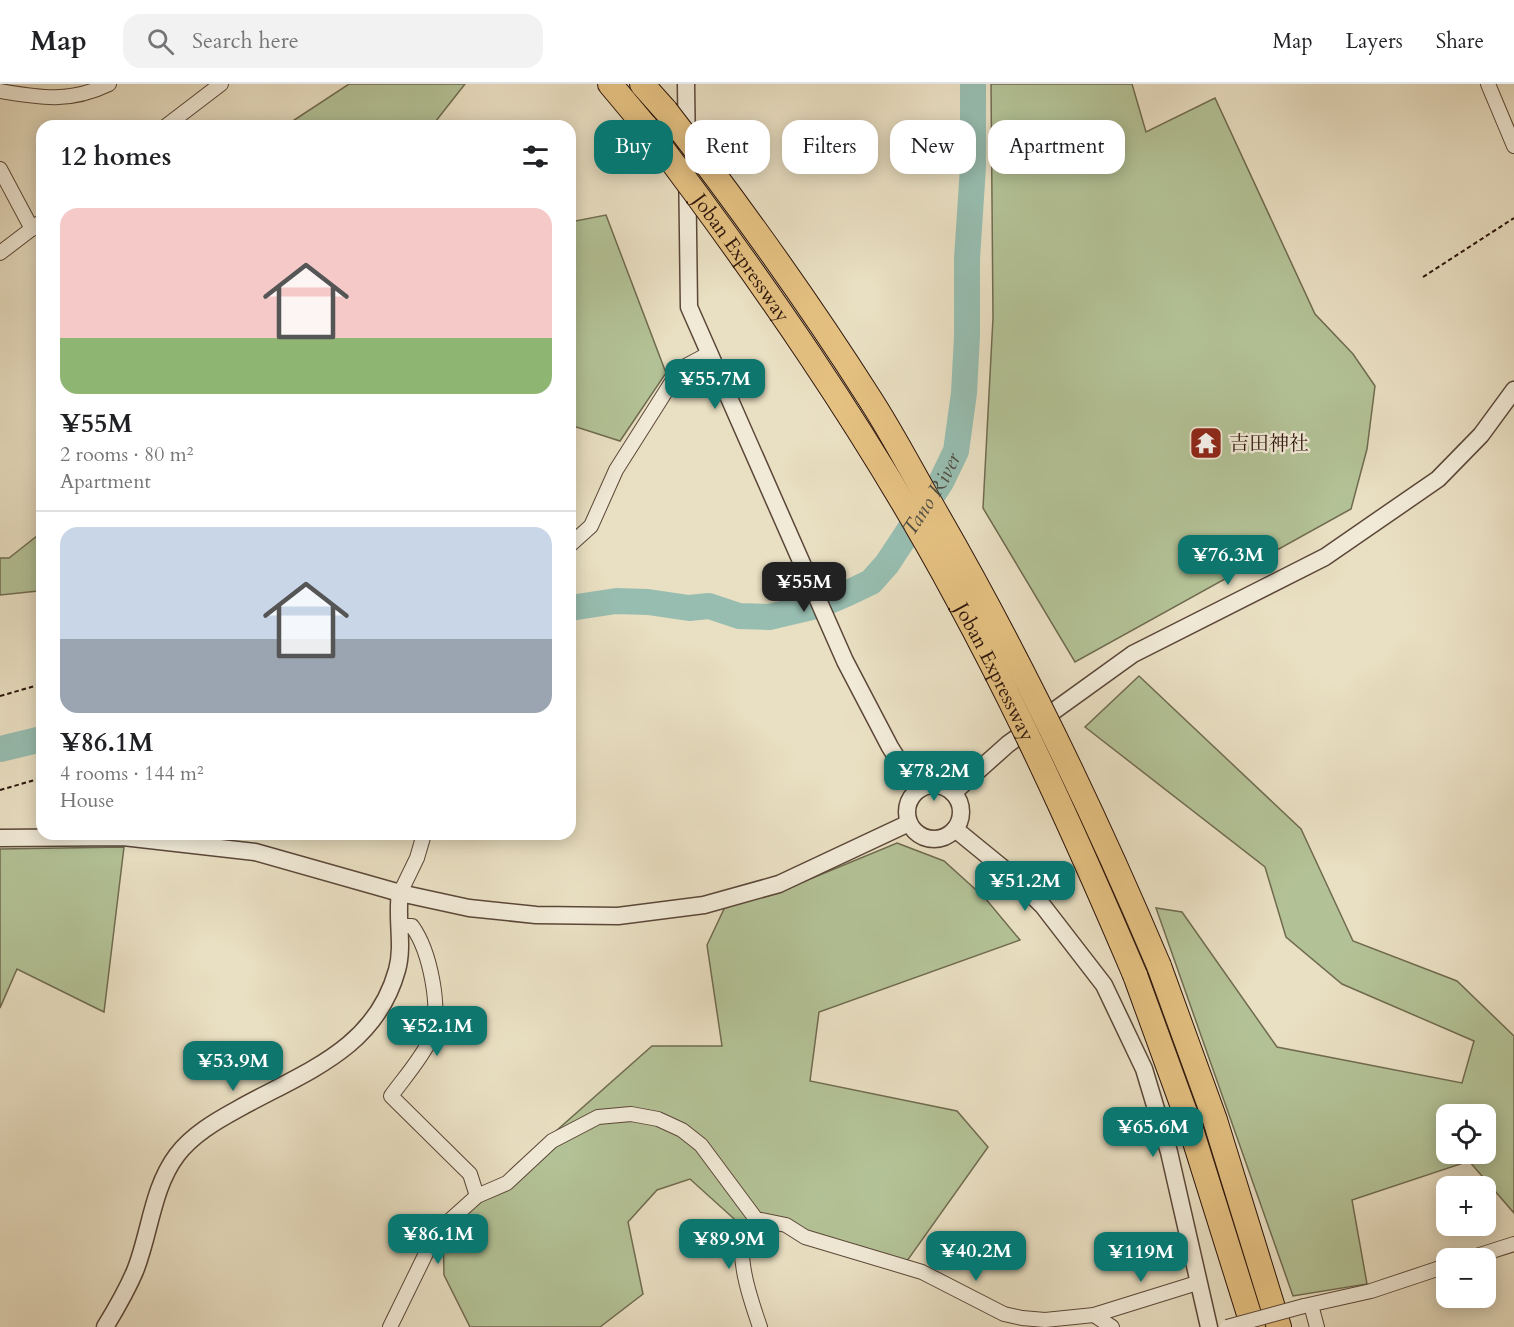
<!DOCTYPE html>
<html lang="en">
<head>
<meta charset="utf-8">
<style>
  :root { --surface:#fff; --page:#f2f2f2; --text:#202124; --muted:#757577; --line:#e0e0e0; --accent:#0f766e }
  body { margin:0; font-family:Cardo,"Noto Serif JP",serif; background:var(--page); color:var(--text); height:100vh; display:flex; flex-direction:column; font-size:22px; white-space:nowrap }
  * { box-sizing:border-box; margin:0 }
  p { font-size:20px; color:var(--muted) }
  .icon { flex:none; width:33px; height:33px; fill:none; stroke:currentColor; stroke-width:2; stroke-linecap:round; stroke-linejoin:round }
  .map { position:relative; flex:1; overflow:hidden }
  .drawer { position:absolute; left:36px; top:36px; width:540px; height:720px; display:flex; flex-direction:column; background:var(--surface); border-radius:18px; box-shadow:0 3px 15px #0003 }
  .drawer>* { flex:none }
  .banner { position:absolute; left:594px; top:36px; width:570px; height:54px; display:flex; gap:12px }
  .controls { position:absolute; left:1436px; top:1020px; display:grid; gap:12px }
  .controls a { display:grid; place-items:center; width:60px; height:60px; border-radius:12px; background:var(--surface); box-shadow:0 3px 15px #0003; font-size:30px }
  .price { position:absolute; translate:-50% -51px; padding:0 14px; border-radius:12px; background:var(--accent); color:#fff; font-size:20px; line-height:39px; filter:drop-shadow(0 2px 3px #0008) }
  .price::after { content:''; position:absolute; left:50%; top:36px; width:18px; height:14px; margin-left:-9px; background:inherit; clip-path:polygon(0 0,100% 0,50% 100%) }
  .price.active { background:#222; color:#fff }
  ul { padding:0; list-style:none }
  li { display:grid; align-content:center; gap:12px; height:318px; padding:0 24px }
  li+li { border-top:2px solid var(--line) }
  li span { display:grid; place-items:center; height:186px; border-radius:18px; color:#555 }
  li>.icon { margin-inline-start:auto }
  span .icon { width:108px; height:108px; fill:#fffc; stroke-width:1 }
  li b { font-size:26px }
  h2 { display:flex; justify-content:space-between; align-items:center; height:72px; padding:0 24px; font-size:26px }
  .tag { padding:0 21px; border-radius:18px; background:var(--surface); box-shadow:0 3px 15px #0003; font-size:21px; line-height:54px }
  .tag.active { background:var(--accent); color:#fff }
  header { display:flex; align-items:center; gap:36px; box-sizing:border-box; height:84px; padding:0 30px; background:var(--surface); border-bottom:2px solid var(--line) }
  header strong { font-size:28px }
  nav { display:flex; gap:33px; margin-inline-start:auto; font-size:21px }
  .search { width:420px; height:54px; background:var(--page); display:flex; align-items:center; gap:15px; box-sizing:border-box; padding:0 21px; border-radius:18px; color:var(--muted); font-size:22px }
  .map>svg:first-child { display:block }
  .green { fill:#b3c296; stroke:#706b50; stroke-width:1.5; fill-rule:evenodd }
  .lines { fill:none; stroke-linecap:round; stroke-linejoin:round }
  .river { stroke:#97bdb0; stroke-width:26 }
  .minor-casing { stroke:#5b4738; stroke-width:16 }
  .tertiary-casing { stroke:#5b4738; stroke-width:19 }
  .motorway-casing { stroke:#2c140a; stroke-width:26 }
  .path { stroke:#2c140a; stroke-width:2; stroke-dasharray:4.5 3; stroke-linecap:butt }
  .minor { stroke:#f1ead7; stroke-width:14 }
  .tertiary { stroke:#f1ead7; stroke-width:16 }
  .motorway { stroke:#e4c081; stroke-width:24 }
  .minor-bridge-casing { stroke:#5b4738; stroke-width:16; stroke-linecap:butt }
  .motorway-bridge-casing { stroke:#2c140a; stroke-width:26; stroke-linecap:butt }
  .minor-bridge { stroke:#f1ead7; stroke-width:14 }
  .motorway-bridge { stroke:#e4c081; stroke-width:24 }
  .labels { text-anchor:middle; stroke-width:5; stroke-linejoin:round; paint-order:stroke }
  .street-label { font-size:20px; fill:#2c140a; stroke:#f1ead7 }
  .poi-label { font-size:20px; fill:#2c140a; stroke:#f1ead7; text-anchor:start }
  .water-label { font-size:21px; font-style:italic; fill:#514f44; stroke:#f1ead7 }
</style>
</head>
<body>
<header>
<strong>Map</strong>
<div class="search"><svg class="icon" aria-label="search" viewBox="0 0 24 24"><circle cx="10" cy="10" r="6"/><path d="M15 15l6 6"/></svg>Search here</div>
<nav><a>Map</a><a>Layers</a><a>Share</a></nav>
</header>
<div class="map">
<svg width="1514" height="1243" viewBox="0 0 1514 1243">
  <rect width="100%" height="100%" fill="#e9dfc2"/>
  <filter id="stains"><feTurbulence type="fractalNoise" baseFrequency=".00333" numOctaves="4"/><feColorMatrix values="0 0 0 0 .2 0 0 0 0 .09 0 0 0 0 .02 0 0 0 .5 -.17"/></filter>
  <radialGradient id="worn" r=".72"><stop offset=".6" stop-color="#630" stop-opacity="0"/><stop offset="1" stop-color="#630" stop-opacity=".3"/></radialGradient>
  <g class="green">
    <polygon points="349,0 465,0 432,42 285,42"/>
    <polygon points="991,0 1132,0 1146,48 1215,14 1315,230 1353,270 1375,302 1367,365 1351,425 1075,578 983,424 993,234"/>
    <polygon points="606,131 666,289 620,357 570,341 570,138"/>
    <polygon points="42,448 42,504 38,507 0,511 0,474 9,474"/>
    <path d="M1139,592l162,153 52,112 104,40 57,55v177l-45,-52 -117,39 15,84 -74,12 -137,-388 26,4 95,135 185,36 12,-42 -132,-57 -56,-47 -21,-70 -180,-140zM1446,1030h39v40h-39z"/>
    <polygon points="897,759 944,777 985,814 1020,856 819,928 810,997 957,1027 988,1063 907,1177 809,1150 787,1135 742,1142 690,1095 657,1106 628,1138 643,1210 600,1243 470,1243 444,1191 443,1147 652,962 722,962 707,861 725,823 781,807"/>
    <polygon points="124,763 104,928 17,885 0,924 0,765"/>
  </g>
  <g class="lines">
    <g class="river">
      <path id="s1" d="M570,524l46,-7 32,1 41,6 20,-2 30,10 30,1 51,-12 28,-12 23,-11 16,-18 54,-82 15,-31 8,-58 3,-57v-77l6,-92v-83"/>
      <polyline points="0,665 42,655"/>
    </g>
    <g class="minor-casing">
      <g id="minor">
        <polyline points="1488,0 1514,62"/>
        <path d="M0,7c41,7 70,12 109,-7"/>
        <polyline points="166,42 221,0"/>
        <polyline points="0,85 32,145"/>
        <polyline points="0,169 42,137"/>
        <polyline points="570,461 591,442 616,386 680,285 710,269"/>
        <polyline points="400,809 417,774 424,750"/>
        <path d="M399,842h13c18,25 30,83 19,112 -9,20 -27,40 -40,58l79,78 7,22"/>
        <path d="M756,1135c-4,6 -12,13 -13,20 -5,25 9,65 17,88"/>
        <polyline points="1470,1174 1514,1160"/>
        <polyline points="1311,1221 1317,1243"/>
        <polyline points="1304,1222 1371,1207 1446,1182"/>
        <polyline points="1094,1231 1112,1243"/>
        <polyline points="390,1243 433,1155 447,1139 477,1112 507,1099 552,1057 598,1033 631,1030 658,1035 682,1046 701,1061 756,1135 786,1141 805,1153 922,1188 1004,1230 1022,1234 1045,1236 1094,1231 1197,1199"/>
      </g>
    </g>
    <g class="tertiary-casing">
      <g id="tertiary">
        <polyline points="686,0 689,223 845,577 890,663 917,706"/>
        <circle cx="934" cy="728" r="27"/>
        <polyline points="953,709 1008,660 1133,570 1325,473 1438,395 1481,351 1514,306"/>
        <polyline points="955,745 1009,789 1043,822 1104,901 1144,985 1169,1068 1209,1243"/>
        <polyline points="0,754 123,753 255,768 400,809 469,824 536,831 618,832 704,821 779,800 909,739"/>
        <path d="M105,1243c11,-18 22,-37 30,-56 15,-37 17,-83 42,-116 15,-20 39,-34 61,-46 66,-37 137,-59 159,-139 7,-25 -1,-51 3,-77"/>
      </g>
    </g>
    <g class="motorway-casing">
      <g id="motorway">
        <polyline points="610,0 646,43"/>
        <polyline points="642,0 666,27"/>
        <polyline points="1159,882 1215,1036 1279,1243"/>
        <polyline points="1135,891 1190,1042 1253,1243"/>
      </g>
    </g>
    <g class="path">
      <polyline points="1423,193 1514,134"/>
      <polyline points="0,612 42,600"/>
      <polyline points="0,706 42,694"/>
    </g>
    <use href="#minor" class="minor"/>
    <use href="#tertiary" class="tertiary"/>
    <use href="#motorway" class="motorway"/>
    <g class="minor-bridge-casing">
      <polyline id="minor-bridge" points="1227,1243 1304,1222"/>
    </g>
    <g class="motorway-bridge-casing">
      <g id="motorway-bridge">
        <path d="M666,27c72,93 141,189 204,288 20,31 37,63 55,95 89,152 165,309 234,472"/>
        <path id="s2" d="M646,43c113,149 221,304 310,469 67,123 124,250 179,379"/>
      </g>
    </g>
    <use href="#minor-bridge" class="minor-bridge"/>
    <use href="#motorway-bridge" class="motorway-bridge"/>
  </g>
  <defs>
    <g id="temple-square" transform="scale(1.725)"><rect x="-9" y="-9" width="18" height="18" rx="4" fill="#8f2418" stroke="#f1ead7"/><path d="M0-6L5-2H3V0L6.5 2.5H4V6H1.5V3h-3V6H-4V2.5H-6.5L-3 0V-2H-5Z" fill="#fff"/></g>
  </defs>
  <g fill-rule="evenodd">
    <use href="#temple-square" x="1206" y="359"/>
  </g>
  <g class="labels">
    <g class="street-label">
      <text dy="7" stroke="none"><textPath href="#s2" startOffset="162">Joban Expressway</textPath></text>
      <text dy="7" stroke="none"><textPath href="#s2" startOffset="648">Joban Expressway</textPath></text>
    </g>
    <g class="poi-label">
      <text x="1229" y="366">吉田神社</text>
    </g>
    <g class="water-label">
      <text dy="7" stroke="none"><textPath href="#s1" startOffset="417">Tano River</textPath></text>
    </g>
  </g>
  <rect width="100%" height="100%" filter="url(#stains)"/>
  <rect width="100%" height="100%" fill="url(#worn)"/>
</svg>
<div class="controls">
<a><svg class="icon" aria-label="locate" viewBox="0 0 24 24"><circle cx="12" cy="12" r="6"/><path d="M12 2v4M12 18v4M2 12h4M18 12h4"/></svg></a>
<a>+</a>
<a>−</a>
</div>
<b class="price" style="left:715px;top:326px">¥55.7M</b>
<b class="price" style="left:1228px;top:502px">¥76.3M</b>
<b class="price active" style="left:804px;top:529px">¥55M</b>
<b class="price" style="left:934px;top:718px">¥78.2M</b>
<b class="price" style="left:1025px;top:828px">¥51.2M</b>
<b class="price" style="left:437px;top:973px">¥52.1M</b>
<b class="price" style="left:233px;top:1008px">¥53.9M</b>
<b class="price" style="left:1153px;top:1074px">¥65.6M</b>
<b class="price" style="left:438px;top:1181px">¥86.1M</b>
<b class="price" style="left:729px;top:1186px">¥89.9M</b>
<b class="price" style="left:976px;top:1198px">¥40.2M</b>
<b class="price" style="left:1141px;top:1199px">¥119M</b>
<div class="banner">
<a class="tag active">Buy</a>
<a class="tag">Rent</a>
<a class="tag">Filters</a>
<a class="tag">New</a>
<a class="tag">Apartment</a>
</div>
<section class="drawer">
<h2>12 homes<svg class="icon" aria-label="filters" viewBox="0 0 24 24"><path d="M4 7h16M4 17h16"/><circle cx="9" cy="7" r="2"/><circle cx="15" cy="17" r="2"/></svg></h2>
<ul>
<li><span style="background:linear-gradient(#f6c9c9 70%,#8fb573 0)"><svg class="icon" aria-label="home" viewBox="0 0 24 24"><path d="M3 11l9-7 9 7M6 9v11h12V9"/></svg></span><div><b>¥55M</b><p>2 rooms · 80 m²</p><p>Apartment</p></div></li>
<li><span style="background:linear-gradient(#c9d6e8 60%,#9aa5b1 0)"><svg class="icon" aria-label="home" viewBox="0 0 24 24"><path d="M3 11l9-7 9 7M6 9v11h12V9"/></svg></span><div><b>¥86.1M</b><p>4 rooms · 144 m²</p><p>House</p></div></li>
</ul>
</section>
</div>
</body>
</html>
